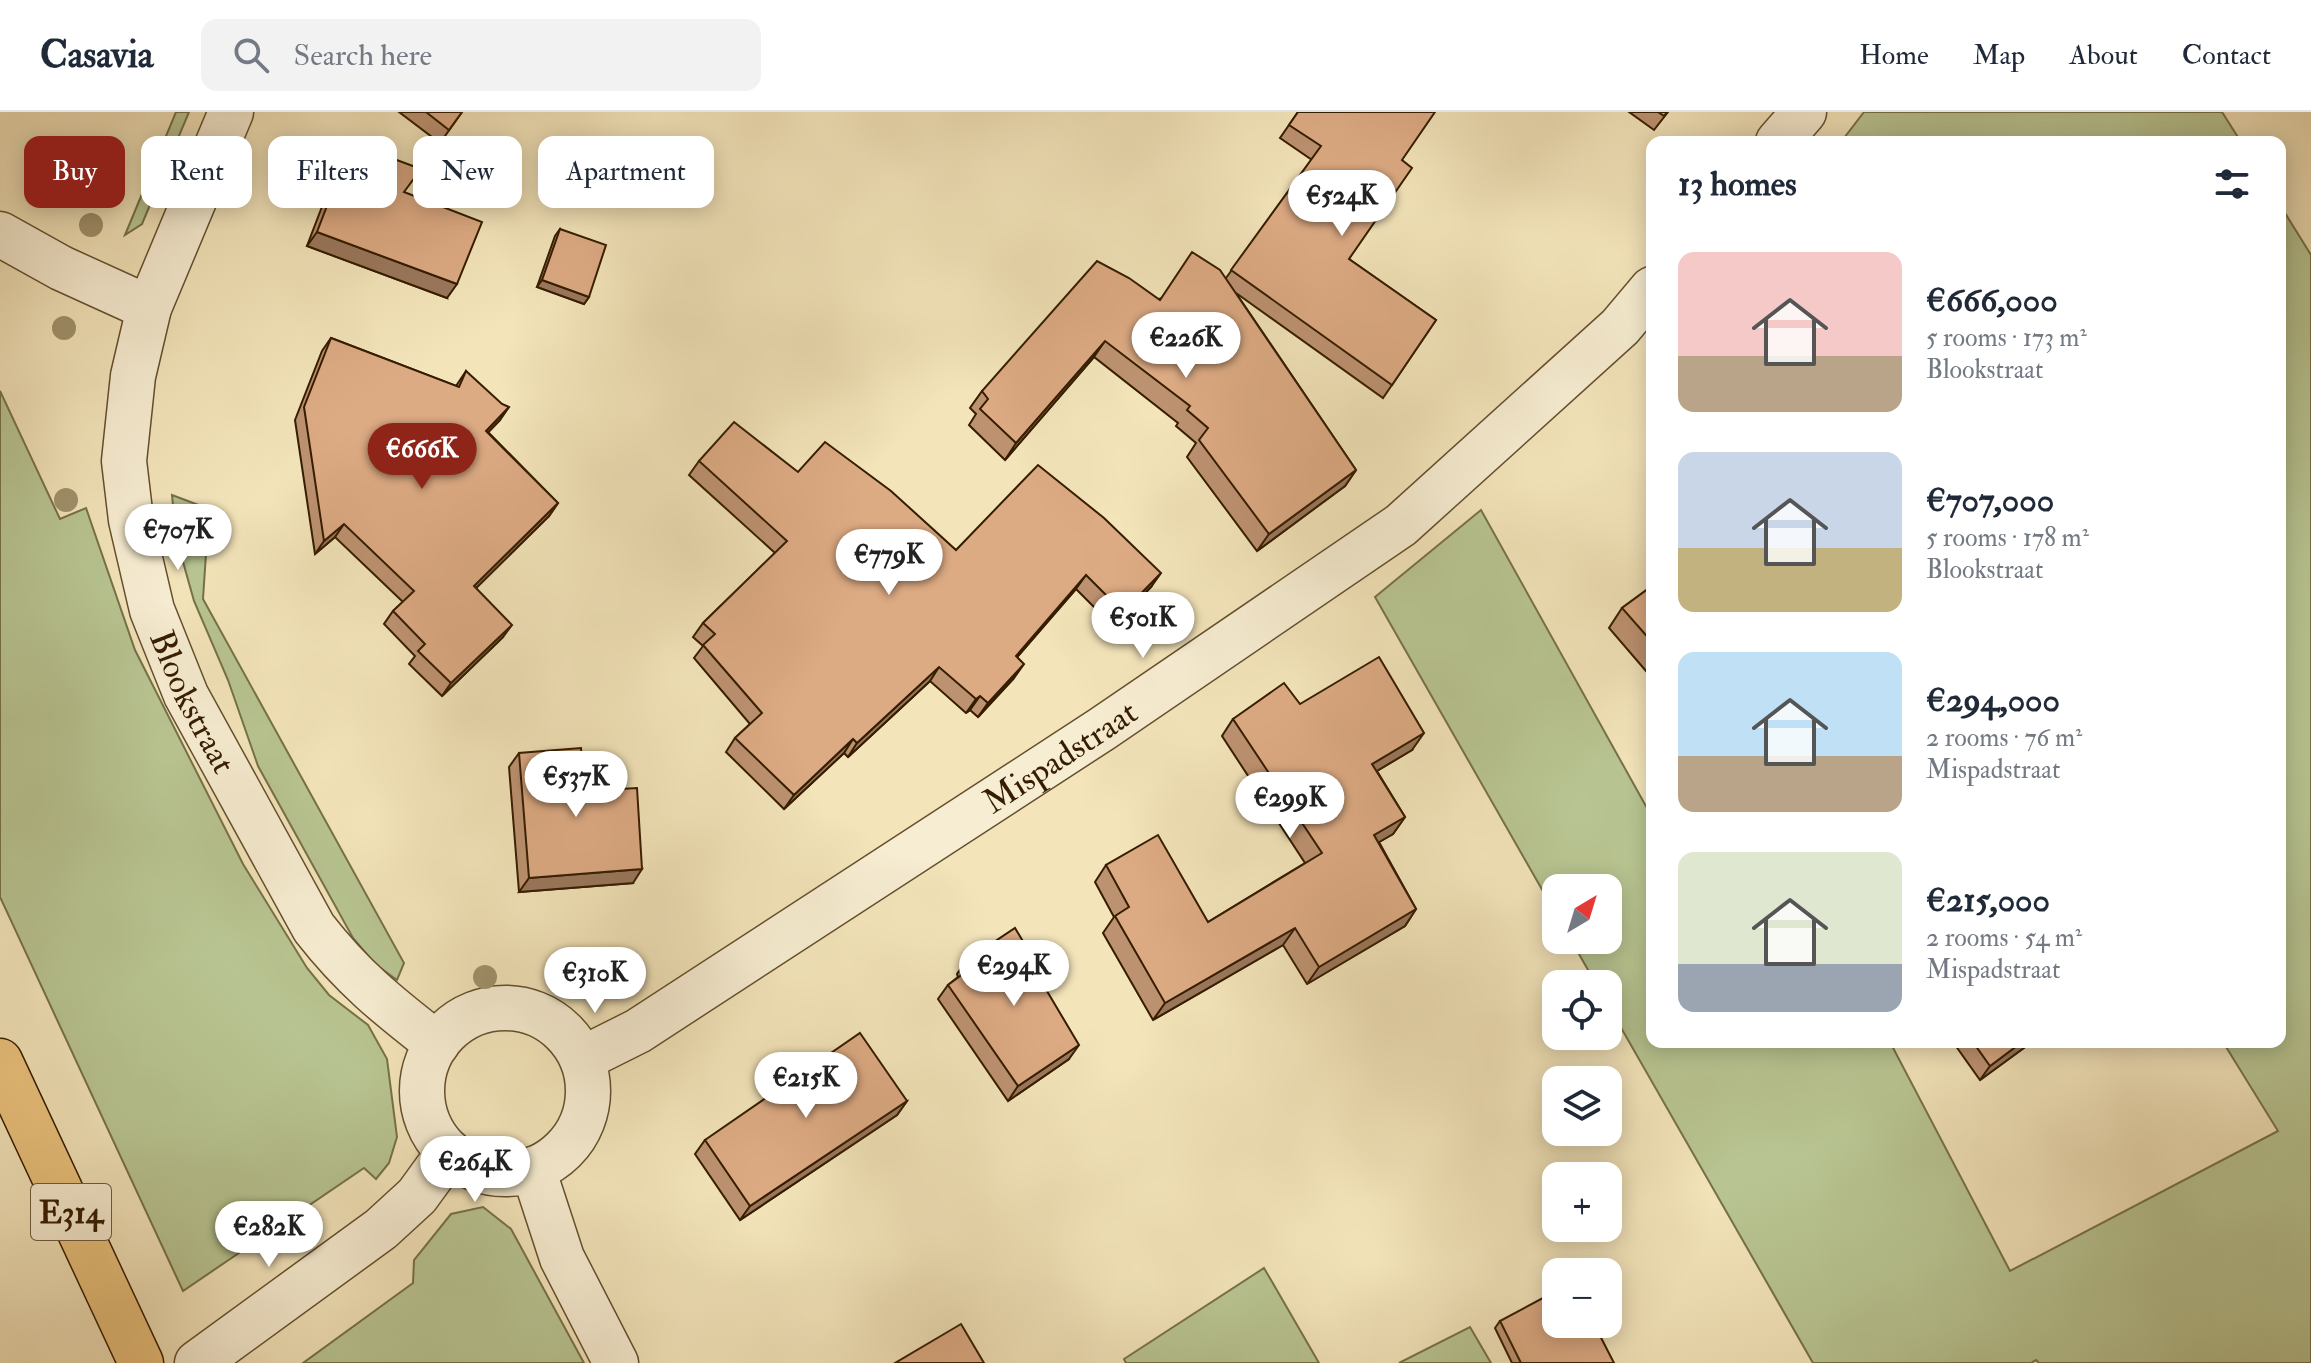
<!DOCTYPE html>
<html lang="en">
<head>
<meta charset="utf-8">
<style>
  :root { --surface:#fff; --page:#f2f2f3; --text:#1f2937; --muted:#747a83; --line:#e0e1e3; --accent:#8f2418 }
  body { margin:0; font-family:"IM FELL Double Pica",serif; background:var(--page); color:var(--text); height:100vh; display:flex; flex-direction:column; font-size:30px; white-space:nowrap }
  * { box-sizing:border-box; margin:0 }
  p { font-size:26px; color:var(--muted) }
  .icon { flex:none; width:44px; height:44px; fill:none; stroke:currentColor; stroke-width:2; stroke-linecap:round; stroke-linejoin:round }
  .map { position:relative; flex:1; overflow:hidden }
  .panel { position:absolute; left:1646px; top:24px; width:640px; height:912px; display:flex; flex-direction:column; background:var(--surface); border-radius:16px; box-shadow:0 4px 20px #0003 }
  .panel>* { flex:none }
  .guide { position:absolute; left:24px; top:24px; width:760px; height:72px; display:flex; gap:16px }
  .needle { width:52px; rotate:38deg }
  .tools { position:absolute; left:1542px; top:762px; display:grid; gap:16px }
  .tools a { display:grid; place-items:center; width:80px; height:80px; border-radius:16px; background:var(--surface); box-shadow:0 4px 20px #0003; font-size:40px }
  .price { position:absolute; translate:-50% -68px; padding:0 18px; border-radius:28px; background:#fff; color:#222; font-size:26px; line-height:52px; filter:drop-shadow(0 2px 4px #0008) }
  .price::after { content:''; position:absolute; left:50%; top:48px; width:24px; height:18px; margin-left:-12px; background:inherit; clip-path:polygon(0 0,100% 0,50% 100%) }
  .price.on { background:var(--accent); color:#fff }
  ul { padding:0; list-style:none }
  li { display:flex; align-items:center; gap:24px; height:200px; padding:0 32px }
  li span { display:grid; place-items:center; flex:none; width:224px; height:160px; border-radius:16px; color:#555 }
  li>.icon { margin-inline-start:auto }
  span .icon { width:96px; height:96px; fill:#fffc; stroke-width:1 }
  li b { font-size:34px }
  h2 { display:flex; justify-content:space-between; align-items:center; height:96px; padding:0 32px; font-size:34px }
  .chip { padding:0 28px; border-radius:16px; background:var(--surface); box-shadow:0 4px 20px #0003; font-size:28px; line-height:72px }
  .chip.on { background:var(--accent); color:#fff }
  header { display:flex; align-items:center; gap:48px; box-sizing:border-box; height:112px; padding:0 40px; background:var(--surface); border-bottom:2px solid var(--line) }
  header strong { font-size:38px }
  nav { display:flex; gap:44px; margin-inline-start:auto; font-size:28px }
  .search { width:560px; height:72px; background:var(--page); display:flex; align-items:center; gap:20px; box-sizing:border-box; padding:0 28px; border-radius:16px; color:var(--muted); font-size:30px }
  .map>svg:first-child { display:block }
  .green { fill:#b8c592; stroke:#767149; stroke-width:2 }
  .lines { fill:none; stroke-linecap:round; stroke-linejoin:round }
  .street-casing { stroke:#644f2e; stroke-width:47 }
  .highway-casing { stroke:#351d00; stroke-width:47 }
  .street { stroke:#f7edd2; stroke-width:44 }
  .highway { stroke:#eac27d; stroke-width:44 }
  .tree { fill:#a0926c }
  .wall { fill:#bd9271; stroke:#351d00; stroke-width:2 }
  .shaded-wall { fill:#9a775c; stroke:#351d00; stroke-width:2 }
  .building { fill:#dcaa83; stroke:#351d00; stroke-width:2 }
  .labels { text-anchor:middle; stroke-width:6; stroke-linejoin:round; paint-order:stroke }
  .shield { fill:#f7edd2; stroke:#6f5b3f; stroke-width:2 }
  .shield-label { font-size:32px; font-weight:bold; fill:#351d00 }
  .street-label { font-size:34px; fill:#351d00; stroke:#f7edd2 }
</style>
</head>
<body>
<header>
<strong>Casavia</strong>
<div class="search"><svg class="icon" aria-label="search" viewBox="0 0 24 24"><circle cx="10" cy="10" r="6"/><path d="M15 15l6 6"/></svg>Search here</div>
<nav><a>Home</a><a>Map</a><a>About</a><a>Contact</a></nav>
</header>
<div class="map">
<svg width="2311" height="1251" viewBox="0 0 2311 1251">
  <rect width="100%" height="100%" fill="#f3e4ba"/>
  <filter id="stains"><feTurbulence type="fractalNoise" baseFrequency=".0025" numOctaves="4"/><feColorMatrix values="0 0 0 0 .2 0 0 0 0 .09 0 0 0 0 .02 0 0 0 .5 -.17"/></filter>
  <radialGradient id="worn" r=".72"><stop offset=".6" stop-color="#630" stop-opacity="0"/><stop offset="1" stop-color="#630" stop-opacity=".3"/></radialGradient>
  <g class="green">
    <polygon points="176,0 189,0 142,112 125,123"/>
    <polygon points="1864,0 2222,0 2241,30 1841,30"/>
    <polygon points="2280,93 2311,143 2311,1251 2039,1251 2036,1248 2031,1251 1813,1251 1608,893 1608,872 1596,872 1571,828 1608,828 1608,776 1556,776 1556,802 1375,485 1481,398 1652,705 1652,930 1890,930 2010,1159 2278,1019 2223,930 2280,930"/>
    <polygon points="0,279 60,407 86,396 135,538 243,752 307,856 329,883 368,913 387,947 397,1025 389,1051 376,1067 364,1056 183,1179 0,785"/>
    <polygon points="172,383 209,397 203,487 404,851 397,868 375,852 353,826 258,654 228,568 194,489 176,425"/>
    <polygon points="483,1095 511,1117 584,1251 303,1251 413,1171 414,1148 451,1102"/>
    <polygon points="1264,1156 1319,1251 1126,1251 1124,1247"/>
    <polygon points="1470,1215 1491,1251 1399,1251"/>
  </g>
  <g class="lines">
    <g class="street-casing">
      <g id="street">
        <path id="s1" d="M231,0l-82,196 -16,68 -9,85 7,59 21,90 34,85 128,233c39,50 73,77 123,116"/>
        <polyline points="1778,30 1804,0"/>
        <polyline points="0,122 61,156 149,196"/>
        <circle cx="505" cy="979" r="83"/>
        <path id="s2" d="M582,947l56,-28 464,-302 299,-204 219,-198 32,-38"/>
        <polyline points="533,1057 562,1146 616,1251"/>
        <polyline points="197,1251 381,1117 417,1084 449,1040"/>
      </g>
    </g>
    <g class="highway-casing">
      <polyline id="highway" points="0,949 141,1251"/>
    </g>
    <use href="#street" class="street"/>
    <use href="#highway" class="highway"/>
  </g>
  <g class="tree">
    <circle cx="91" cy="113" r="12"/>
    <circle cx="64" cy="216" r="12"/>
    <circle cx="66" cy="388" r="12"/>
    <circle cx="485" cy="865" r="12"/>
  </g>
  <g class="wall">
    <polygon points="399,0 462,0 440,31"/>
    <polygon points="1298,0 1402,48 1349,147 1436,208 1383,286 1236,181 1356,358 1345,374 1257,439 1187,345 1196,331 1176,314 1178,311 1094,245 1005,348 969,313 976,302 970,296 982,279 1159,187 1226,166 1312,48 1280,26"/>
    <polygon points="1629,0 1668,0 1654,18"/>
    <polygon points="351,31 404,81 447,186 307,134 341,45"/>
    <polygon points="560,117 589,185 584,192 537,175 555,124"/>
    <polygon points="331,226 456,274 466,259 500,308 488,320 558,391 549,404 476,476 503,525 442,584 409,552 415,544 384,512 393,499 403,490 335,425 315,442 295,308 322,239"/>
    <polygon points="699,349 798,360 956,438 1151,475 1113,514 1076,477 1017,545 1014,566 978,605 970,598 966,601 930,569 848,645 844,641 784,697 726,640 735,626 750,612 694,546 703,534 693,525 703,511 775,441 689,363"/>
    <polygon points="1652,474 1652,566 1609,516 1622,496"/>
    <polygon points="1300,592 1412,638 1377,659 1405,705 1393,722 1379,730 1416,797 1405,814 1307,872 1283,833 1153,908 1103,821 1114,805 1095,770 1106,753 1208,810 1305,751 1222,624 1233,607"/>
    <polygon points="519,641 584,679 633,771 519,780 509,655"/>
    <polygon points="967,848 1041,871 1069,947 1008,989 938,887 948,873 958,865 957,862"/>
    <polygon points="1953,930 2032,930 1980,968"/>
    <polygon points="907,989 897,1003 740,1108 695,1042 705,1028"/>
    <polygon points="1500,1209 1614,1251 1512,1251 1495,1216"/>
  </g>
  <g class="shaded-wall">
    <polygon points="317,120 457,172 447,186 307,134"/>
    <polygon points="542,168 589,185 584,192 537,175"/>
    <polygon points="1105,229 1094,245 1005,348 1016,331"/>
    <polygon points="509,295 500,308 477,332 486,319"/>
    <polygon points="1356,358 1345,374 1257,439 1269,422"/>
    <polygon points="558,391 549,404 465,487 474,474"/>
    <polygon points="344,412 335,425 315,442 324,429"/>
    <polygon points="1161,461 1151,475 1113,514 1123,500"/>
    <polygon points="1086,463 1076,477 1006,558 1016,544"/>
    <polygon points="512,513 503,525 442,584 451,571"/>
    <polygon points="1024,552 1014,566 978,605 988,591"/>
    <polygon points="939,555 930,569 848,645 857,631"/>
    <polygon points="980,584 970,598 966,601 976,587"/>
    <polygon points="1424,621 1412,638 1360,669 1372,652"/>
    <polygon points="853,627 844,641 784,697 794,683"/>
    <polygon points="1405,705 1393,722 1362,740 1374,723"/>
    <polygon points="642,757 633,771 519,780 529,766"/>
    <polygon points="1416,797 1405,814 1307,872 1319,855"/>
    <polygon points="1295,816 1283,833 1153,908 1165,891"/>
    <polygon points="2022,930 2032,930 1980,968 1990,954"/>
    <polygon points="1079,933 1069,947 1008,989 1018,974"/>
    <polygon points="907,989 897,1003 740,1108 750,1094"/>
  </g>
  <g class="building">
    <polygon points="426,0 462,0 449,18"/>
    <polygon points="1298,0 1435,0 1402,48 1412,56 1349,147 1436,208 1392,273 1231,158 1321,34 1289,13"/>
    <polygon points="1658,0 1667,0 1664,4"/>
    <polygon points="351,31 421,57 404,80 482,110 457,172 317,120"/>
    <polygon points="560,117 606,133 589,185 542,168"/>
    <polygon points="1192,140 1220,158 1356,358 1269,422 1199,328 1208,316 1187,298 1190,294 1105,229 1016,331 980,297 988,287 982,279 1097,149 1129,166 1160,188"/>
    <polygon points="331,226 459,275 466,259 502,292 509,295 486,319 558,391 474,474 512,513 451,571 418,539 425,532 393,499 414,479 344,412 324,429 304,295"/>
    <polygon points="734,310 798,360 825,330 891,379 956,438 1038,353 1104,406 1161,461 1123,500 1086,463 1016,544 1024,552 988,591 980,584 976,587 939,555 857,631 853,627 794,683 735,626 762,601 703,533 715,522 703,511 787,429 699,349"/>
    <polygon points="1652,474 1652,530 1622,496"/>
    <polygon points="1379,545 1424,621 1372,652 1405,705 1374,723 1416,797 1319,855 1295,816 1165,891 1115,804 1129,795 1106,753 1158,723 1208,810 1322,741 1233,607 1284,571 1300,592"/>
    <polygon points="581,636 584,679 637,676 642,757 529,766 519,641"/>
    <polygon points="1015,816 1045,866 1041,869 1079,933 1018,974 948,873 971,856 967,848"/>
    <polygon points="860,921 907,989 750,1094 705,1028"/>
    <polygon points="1973,930 2022,930 1990,954"/>
    <polygon points="1556,1179 1556,1212 1594,1212 1614,1251 1521,1251 1500,1209"/>
    <polygon points="961,1212 984,1251 895,1251"/>
  </g>
  <g class="labels">
    <rect class="shield" x="31" y="1072" width="80" height="56" rx="6"/>
    <g class="shield-label">
      <text x="71" y="1111">E314</text>
    </g>
    <g class="street-label">
      <text dy="12" stroke="none"><textPath href="#s1" startOffset="620">Blookstraat</textPath></text>
      <text dy="12" stroke="none"><textPath href="#s2" startOffset="566">Mispadstraat</textPath></text>
    </g>
  </g>
  <rect width="100%" height="100%" filter="url(#stains)"/>
  <rect width="100%" height="100%" fill="url(#worn)"/>
</svg>
<div class="tools">
<a><svg class="needle" viewBox="-14 -14 28 28"><path d="M0-13l5 13h-10z" fill="#e53935"/><path d="M0 13l5-13h-10z" fill="#747a83"/></svg></a>
<a><svg class="icon" aria-label="locate" viewBox="0 0 24 24"><circle cx="12" cy="12" r="6"/><path d="M12 2v4M12 18v4M2 12h4M18 12h4"/></svg></a>
<a><svg class="icon" aria-label="layers" viewBox="0 0 24 24"><path d="M12 4l9 5-9 5-9-5zM3 14l9 5 9-5"/></svg></a>
<a>+</a>
<a>−</a>
</div>
<b class="price" style="left:1342px;top:126px">€524K</b>
<b class="price" style="left:1186px;top:268px">€226K</b>
<b class="price on" style="left:422px;top:379px">€666K</b>
<b class="price" style="left:178px;top:460px">€707K</b>
<b class="price" style="left:889px;top:485px">€779K</b>
<b class="price" style="left:1143px;top:548px">€501K</b>
<b class="price" style="left:576px;top:707px">€537K</b>
<b class="price" style="left:1290px;top:728px">€299K</b>
<b class="price" style="left:1014px;top:896px">€294K</b>
<b class="price" style="left:595px;top:903px">€310K</b>
<b class="price" style="left:806px;top:1008px">€215K</b>
<b class="price" style="left:475px;top:1092px">€264K</b>
<b class="price" style="left:269px;top:1157px">€282K</b>
<div class="guide">
<a class="chip on">Buy</a>
<a class="chip">Rent</a>
<a class="chip">Filters</a>
<a class="chip">New</a>
<a class="chip">Apartment</a>
</div>
<section class="panel">
<h2>13 homes<svg class="icon" aria-label="filters" viewBox="0 0 24 24"><path d="M4 7h16M4 17h16"/><circle cx="9" cy="7" r="2"/><circle cx="15" cy="17" r="2"/></svg></h2>
<ul>
<li><span style="background:linear-gradient(#f6c9c9 65%,#b9a48a 0)"><svg class="icon" aria-label="home" viewBox="0 0 24 24"><path d="M3 11l9-7 9 7M6 9v11h12V9"/></svg></span><div><b>€666,000</b><p>5 rooms · 173 m²</p><p>Blookstraat</p></div></li>
<li><span style="background:linear-gradient(#c9d6e8 60%,#c2b280 0)"><svg class="icon" aria-label="home" viewBox="0 0 24 24"><path d="M3 11l9-7 9 7M6 9v11h12V9"/></svg></span><div><b>€707,000</b><p>5 rooms · 178 m²</p><p>Blookstraat</p></div></li>
<li><span style="background:linear-gradient(#bfe0f5 65%,#b9a48a 0)"><svg class="icon" aria-label="home" viewBox="0 0 24 24"><path d="M3 11l9-7 9 7M6 9v11h12V9"/></svg></span><div><b>€294,000</b><p>2 rooms · 76 m²</p><p>Mispadstraat</p></div></li>
<li><span style="background:linear-gradient(#dfe7d0 70%,#9aa5b1 0)"><svg class="icon" aria-label="home" viewBox="0 0 24 24"><path d="M3 11l9-7 9 7M6 9v11h12V9"/></svg></span><div><b>€215,000</b><p>2 rooms · 54 m²</p><p>Mispadstraat</p></div></li>
</ul>
</section>
</div>
</body>
</html>
